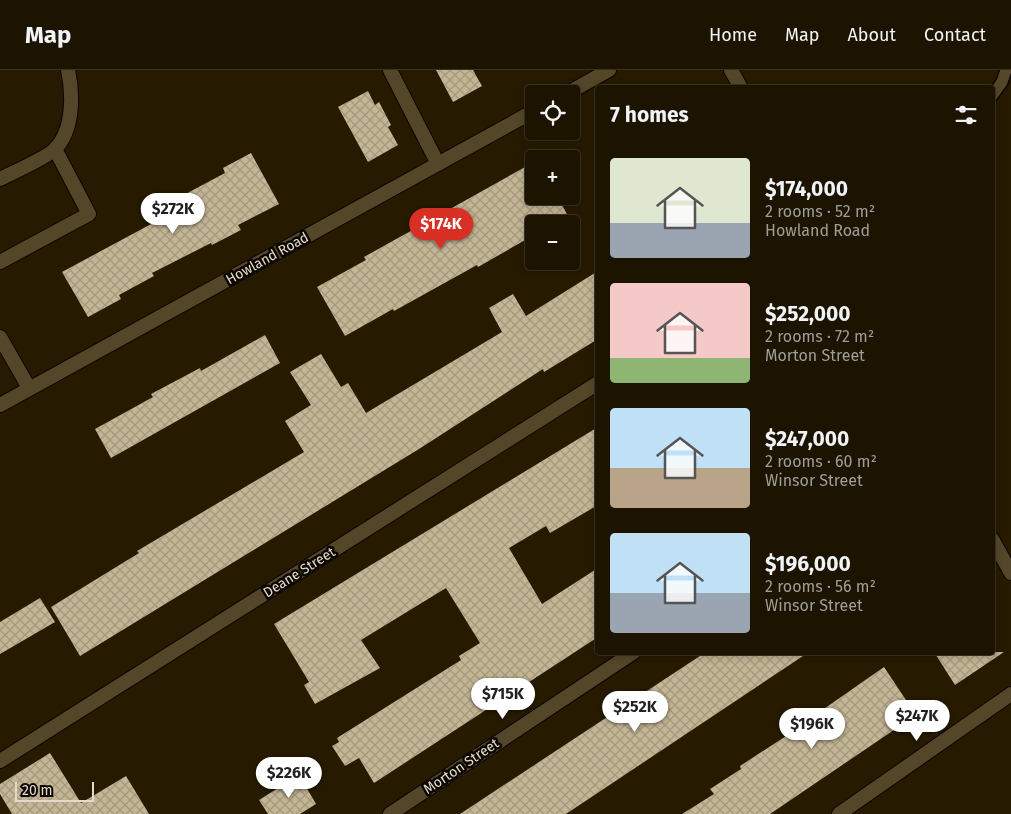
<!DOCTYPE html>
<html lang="en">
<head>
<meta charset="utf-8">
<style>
  :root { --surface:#1c1400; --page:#29210f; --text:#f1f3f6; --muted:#a09e99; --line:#3a3322; --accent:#d93025 }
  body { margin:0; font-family:"Fira Sans",sans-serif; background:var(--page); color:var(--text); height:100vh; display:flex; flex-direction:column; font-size:19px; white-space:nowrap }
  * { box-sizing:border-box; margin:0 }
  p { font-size:16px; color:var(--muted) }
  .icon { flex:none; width:28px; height:28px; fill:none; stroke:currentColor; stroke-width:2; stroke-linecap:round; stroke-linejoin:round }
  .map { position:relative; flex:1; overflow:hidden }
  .drawer { position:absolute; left:595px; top:15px; width:400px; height:570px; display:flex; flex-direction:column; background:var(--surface); border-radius:5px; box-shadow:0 2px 8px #0003,0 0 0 1px var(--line) }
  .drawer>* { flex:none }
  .buttons { position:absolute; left:525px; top:15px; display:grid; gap:10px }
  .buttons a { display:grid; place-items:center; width:55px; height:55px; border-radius:5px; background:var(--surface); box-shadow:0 2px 8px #0003,0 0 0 1px var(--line); font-size:25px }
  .scale { position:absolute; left:15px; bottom:12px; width:79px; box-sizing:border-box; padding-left:5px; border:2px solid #e3dbca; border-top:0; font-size:14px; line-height:18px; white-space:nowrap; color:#e3dbca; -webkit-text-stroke:4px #0b0600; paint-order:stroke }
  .price { position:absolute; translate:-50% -42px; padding:0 11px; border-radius:18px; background:#fff; color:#222; font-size:16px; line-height:32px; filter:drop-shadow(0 1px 2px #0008) }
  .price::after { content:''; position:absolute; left:50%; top:30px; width:15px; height:11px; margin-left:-8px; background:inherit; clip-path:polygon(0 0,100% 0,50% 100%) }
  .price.selected { background:var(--accent); color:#fff }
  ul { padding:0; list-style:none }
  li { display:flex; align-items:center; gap:15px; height:125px; padding:0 15px }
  li span { display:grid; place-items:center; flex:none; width:140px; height:100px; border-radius:5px; color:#555 }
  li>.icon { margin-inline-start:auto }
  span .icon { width:60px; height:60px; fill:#fffc; stroke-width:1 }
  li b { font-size:21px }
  h2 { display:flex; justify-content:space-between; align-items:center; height:60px; padding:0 15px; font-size:21px }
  header { display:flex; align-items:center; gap:30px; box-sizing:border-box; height:70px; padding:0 25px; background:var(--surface); border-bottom:1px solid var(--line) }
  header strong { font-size:24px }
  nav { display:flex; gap:28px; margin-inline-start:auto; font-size:18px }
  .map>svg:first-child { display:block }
  .building { fill:url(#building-cross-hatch) }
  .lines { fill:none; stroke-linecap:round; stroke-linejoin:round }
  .service-casing { stroke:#0f0500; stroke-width:14 }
  .minor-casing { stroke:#0f0500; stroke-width:16 }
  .secondary-casing { stroke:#0f0500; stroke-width:16 }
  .service { stroke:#544629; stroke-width:11 }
  .minor { stroke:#544629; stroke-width:14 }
  .secondary { stroke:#544629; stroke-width:14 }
  .labels { text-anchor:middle; stroke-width:5; stroke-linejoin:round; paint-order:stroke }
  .street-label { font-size:14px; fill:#e3dbca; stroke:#0b0600 }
</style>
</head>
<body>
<header>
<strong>Map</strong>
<nav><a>Home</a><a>Map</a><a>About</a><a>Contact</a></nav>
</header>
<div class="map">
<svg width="1011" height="744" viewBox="0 0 1011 744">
  <defs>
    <pattern id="building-cross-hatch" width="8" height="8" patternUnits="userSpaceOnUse" patternTransform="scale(1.25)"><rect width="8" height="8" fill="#c4b594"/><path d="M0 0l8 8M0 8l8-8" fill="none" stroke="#a4987e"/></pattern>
  </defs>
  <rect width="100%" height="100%" fill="#261a00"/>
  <g class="building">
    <polygon points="436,0 473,0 482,16 453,32"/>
    <polygon points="368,21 375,35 379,32 391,55 388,57 398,75 368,92 338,37"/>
    <polygon points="251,83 279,134 238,155 241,160 212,175 211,173 152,203 154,206 119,225 121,229 88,247 62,202 153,153 148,144 225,103 223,98"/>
    <polygon points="534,92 534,126 557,126 568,146 553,154 534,154 534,165 478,197 477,195 394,241 393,239 345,266 317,217 366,190 364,187"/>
    <polygon points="598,201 598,269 544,302 543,299 419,379 80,586 51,537 139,483 137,481 304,382 285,351 311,335 290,302 321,284 341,317 348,313 366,343 502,262 489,238 513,224 526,246"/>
    <polygon points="265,265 280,293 111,388 95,359 153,327 151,324 200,298 201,301"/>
    <polygon points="598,357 598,435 550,463 546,456 509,478 542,534 598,498 598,567 374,713 359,688 345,696 332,676 339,672 337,668 461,590 459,586 480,573 446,518 361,570 380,598 315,634 304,615 309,612 274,554"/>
    <polygon points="40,528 55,552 0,584 0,552"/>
    <polygon points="706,582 809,582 566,744 460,744"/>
    <polygon points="934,582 1004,582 955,615"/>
    <polygon points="884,597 916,645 770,744 682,744 714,724 710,719 741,699 740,696 809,651 808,650"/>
    <polygon points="50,683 81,733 126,706 149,744 12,744 0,724 0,714"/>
    <polygon points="299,705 316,734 300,744 268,744 259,730"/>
  </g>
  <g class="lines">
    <g class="service-casing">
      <polyline id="service" points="992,26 1002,12 1006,0"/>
    </g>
    <g class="minor-casing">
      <g id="minor">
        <polyline points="390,0 438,94"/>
        <polyline points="731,0 741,18"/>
        <path d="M0,109c12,-6 48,-22 55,-30 19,-19 18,-56 13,-79"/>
        <polyline points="0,192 89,144 55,79"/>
        <polyline points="0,267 29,318"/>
        <polyline points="992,469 1011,503"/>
        <polyline points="0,691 598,313"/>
        <polyline points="390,744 634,582"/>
        <polyline points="839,744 1011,624"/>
      </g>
    </g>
    <g class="secondary-casing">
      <g id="secondary">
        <polyline points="566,24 609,0"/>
        <polyline points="0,335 534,41"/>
      </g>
    </g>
    <use href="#service" class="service"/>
    <use href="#minor" class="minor"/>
    <use href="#secondary" class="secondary"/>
  </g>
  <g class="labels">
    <g class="street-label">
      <text transform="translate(267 188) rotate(-29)" y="5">Howland Road</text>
      <text transform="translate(299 502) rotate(-32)" y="5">Deane Street</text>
      <text transform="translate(461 696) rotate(-34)" y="5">Morton Street</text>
    </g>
  </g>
</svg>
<div class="buttons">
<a><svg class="icon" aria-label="locate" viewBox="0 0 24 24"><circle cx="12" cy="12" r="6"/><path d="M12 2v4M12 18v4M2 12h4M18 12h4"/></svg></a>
<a>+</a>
<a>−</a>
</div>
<div class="scale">20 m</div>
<b class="price" style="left:173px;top:165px">$272K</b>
<b class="price selected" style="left:441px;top:180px">$174K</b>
<b class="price" style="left:503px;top:650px">$715K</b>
<b class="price" style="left:635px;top:663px">$252K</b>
<b class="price" style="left:917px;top:672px">$247K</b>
<b class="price" style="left:812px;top:680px">$196K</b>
<b class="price" style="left:289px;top:729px">$226K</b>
<section class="drawer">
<h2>7 homes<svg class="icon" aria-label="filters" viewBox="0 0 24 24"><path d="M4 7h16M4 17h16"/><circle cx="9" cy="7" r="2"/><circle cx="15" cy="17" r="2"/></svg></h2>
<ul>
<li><span style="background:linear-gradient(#dfe7d0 65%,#9aa5b1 0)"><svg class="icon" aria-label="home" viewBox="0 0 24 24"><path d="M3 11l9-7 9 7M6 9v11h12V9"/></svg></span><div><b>$174,000</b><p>2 rooms · 52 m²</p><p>Howland Road</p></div></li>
<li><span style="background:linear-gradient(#f6c9c9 75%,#8fb573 0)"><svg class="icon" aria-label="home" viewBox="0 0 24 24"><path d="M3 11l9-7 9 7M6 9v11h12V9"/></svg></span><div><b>$252,000</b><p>2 rooms · 72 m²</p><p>Morton Street</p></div></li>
<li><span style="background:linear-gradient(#bfe0f5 60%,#b9a48a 0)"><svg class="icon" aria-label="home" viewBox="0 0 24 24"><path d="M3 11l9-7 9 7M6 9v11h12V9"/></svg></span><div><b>$247,000</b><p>2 rooms · 60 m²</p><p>Winsor Street</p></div></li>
<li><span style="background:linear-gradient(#bfe0f5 60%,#9aa5b1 0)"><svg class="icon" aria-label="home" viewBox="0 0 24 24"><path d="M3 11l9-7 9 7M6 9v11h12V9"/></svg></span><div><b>$196,000</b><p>2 rooms · 56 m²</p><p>Winsor Street</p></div></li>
</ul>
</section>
</div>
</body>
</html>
